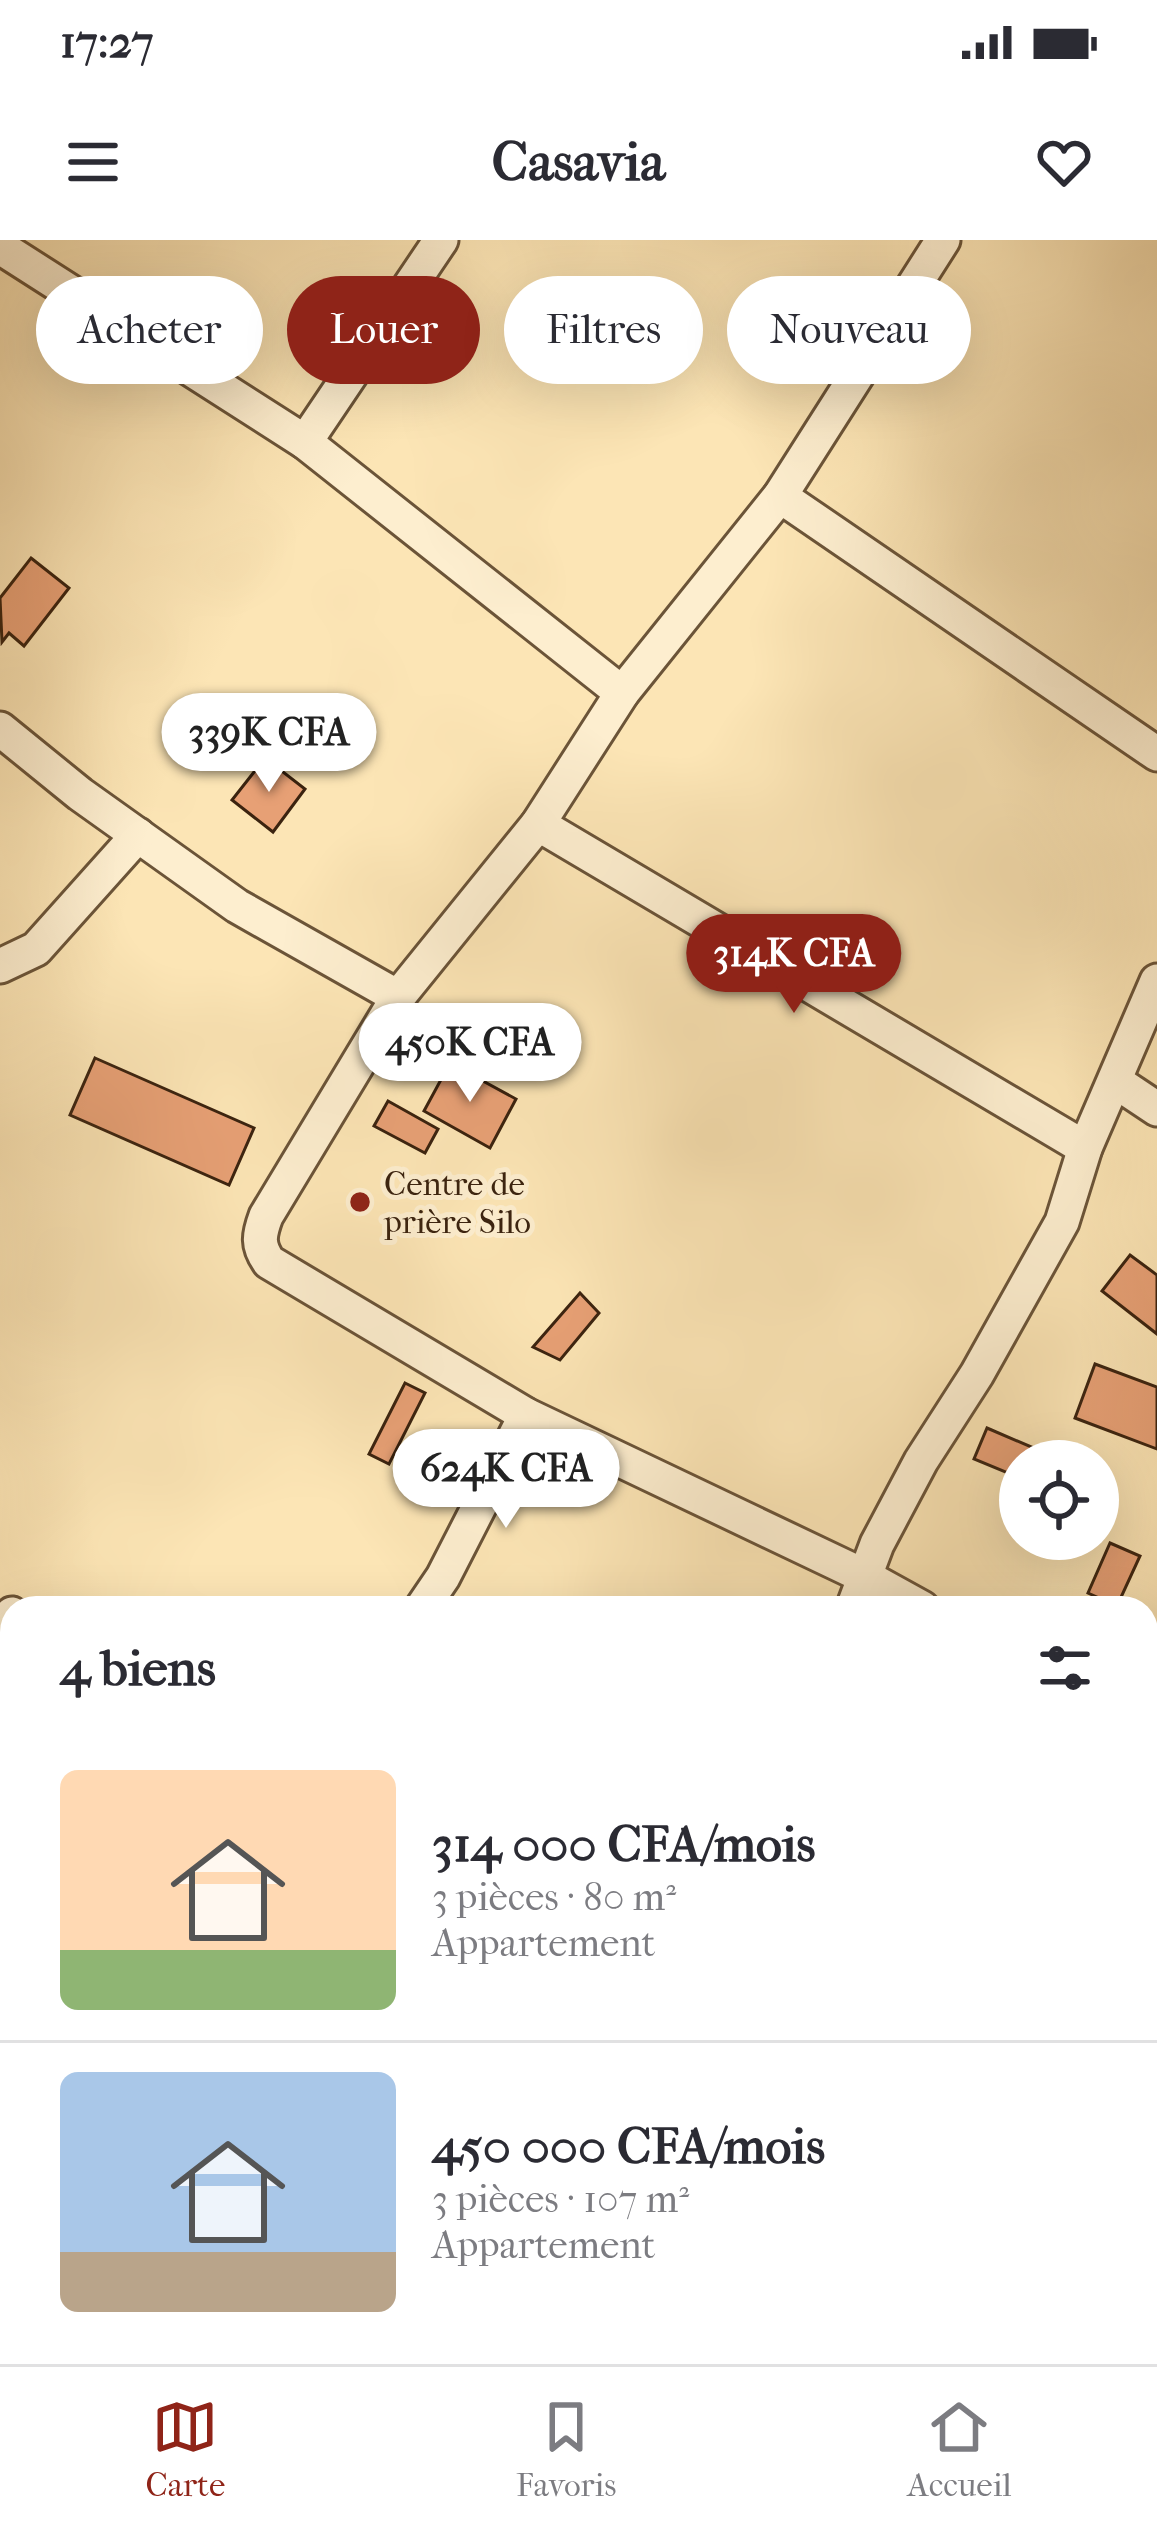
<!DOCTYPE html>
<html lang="fr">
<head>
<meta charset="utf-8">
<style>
  :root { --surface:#fff; --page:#f7f7f7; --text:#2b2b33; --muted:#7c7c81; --line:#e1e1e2; --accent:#8f2418 }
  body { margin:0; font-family:"IM FELL French Canon",serif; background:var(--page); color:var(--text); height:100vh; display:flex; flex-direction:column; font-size:45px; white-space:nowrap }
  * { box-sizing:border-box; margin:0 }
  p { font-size:39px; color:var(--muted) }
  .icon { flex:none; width:66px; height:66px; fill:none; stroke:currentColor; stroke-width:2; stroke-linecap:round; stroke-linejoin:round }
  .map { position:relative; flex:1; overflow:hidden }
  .details { position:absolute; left:0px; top:1356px; width:1158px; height:768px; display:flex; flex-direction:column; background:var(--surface); border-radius:36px 36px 0 0; box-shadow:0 12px 48px #0002 }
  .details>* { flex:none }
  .banner { position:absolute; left:36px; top:36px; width:1086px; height:108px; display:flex; gap:24px }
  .controls { position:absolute; left:999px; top:1200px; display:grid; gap:24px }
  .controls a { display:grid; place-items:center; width:120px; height:120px; border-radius:50%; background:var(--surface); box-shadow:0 12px 48px #0002; font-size:60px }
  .price { position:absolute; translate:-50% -102px; padding:0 27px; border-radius:42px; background:#fff; color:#222; font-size:39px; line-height:78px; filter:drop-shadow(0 3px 6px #0008) }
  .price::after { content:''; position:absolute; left:50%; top:72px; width:36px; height:27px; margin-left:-18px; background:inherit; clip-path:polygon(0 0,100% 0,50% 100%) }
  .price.current { background:var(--accent); color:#fff }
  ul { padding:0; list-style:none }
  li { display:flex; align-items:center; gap:36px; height:300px; padding:0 60px }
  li+li { border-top:3px solid var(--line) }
  li span { display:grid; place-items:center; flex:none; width:336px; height:240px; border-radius:18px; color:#555 }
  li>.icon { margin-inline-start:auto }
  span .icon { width:144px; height:144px; fill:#fffc; stroke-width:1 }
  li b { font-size:51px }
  h2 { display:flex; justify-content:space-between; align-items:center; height:144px; padding:0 60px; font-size:51px }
  .tag { padding:0 42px; border-radius:54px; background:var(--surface); box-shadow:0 12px 48px #0002; font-size:42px; line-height:108px }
  .tag.current { background:var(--accent); color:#fff }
  .status { display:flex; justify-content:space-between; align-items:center; height:84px; padding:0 60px; background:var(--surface); direction:ltr }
  .status svg { height:33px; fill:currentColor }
  header { display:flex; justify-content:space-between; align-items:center; height:156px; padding:0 60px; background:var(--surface); font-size:54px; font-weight:700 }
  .dock { display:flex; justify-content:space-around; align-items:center; height:168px; border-top:3px solid var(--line); background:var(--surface); font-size:33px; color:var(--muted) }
  .dock a { display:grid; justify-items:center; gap:6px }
  .dock .current { color:var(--accent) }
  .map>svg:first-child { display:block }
  .building { fill:#e7a075; stroke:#3b230f; stroke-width:3 }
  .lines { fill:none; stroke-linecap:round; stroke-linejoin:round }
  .street-casing { stroke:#6b5438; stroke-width:39 }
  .street { stroke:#fdeecf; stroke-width:33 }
  .poi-dot { fill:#8f2418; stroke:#fdeecf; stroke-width:4.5 }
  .labels { text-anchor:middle; stroke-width:10; stroke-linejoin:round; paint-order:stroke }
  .poi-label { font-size:33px; fill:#3b230f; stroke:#fdeecf; text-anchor:start }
</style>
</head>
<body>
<div class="status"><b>17:27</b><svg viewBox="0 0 49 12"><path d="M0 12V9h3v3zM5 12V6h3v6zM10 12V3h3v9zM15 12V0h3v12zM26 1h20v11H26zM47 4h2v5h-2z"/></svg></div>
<header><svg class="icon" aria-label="menu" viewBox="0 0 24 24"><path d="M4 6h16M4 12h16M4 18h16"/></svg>Casavia<svg class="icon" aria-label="heart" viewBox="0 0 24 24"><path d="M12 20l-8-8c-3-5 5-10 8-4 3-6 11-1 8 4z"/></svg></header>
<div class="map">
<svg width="1157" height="2124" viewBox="0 0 1157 2124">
  <rect width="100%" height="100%" fill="#fce5b5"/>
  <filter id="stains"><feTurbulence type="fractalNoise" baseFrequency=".00167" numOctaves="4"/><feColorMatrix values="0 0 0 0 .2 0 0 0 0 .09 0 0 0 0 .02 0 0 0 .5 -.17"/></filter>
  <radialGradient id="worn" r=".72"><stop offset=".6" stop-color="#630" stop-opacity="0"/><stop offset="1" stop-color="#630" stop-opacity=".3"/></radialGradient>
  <g class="building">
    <polygon points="31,318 69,348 24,406 9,393 2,402 0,358"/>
    <polygon points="265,518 305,549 273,592 232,560"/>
    <polygon points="95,818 254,888 229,945 70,875"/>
    <polygon points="450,823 516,859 490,908 424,871"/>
    <polygon points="388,861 438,889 425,913 374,886"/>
    <polygon points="1130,1015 1157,1035 1157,1094 1102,1051"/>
    <polygon points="580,1053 599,1073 560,1120 533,1107"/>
    <polygon points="1095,1124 1157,1147 1157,1209 1075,1178"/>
    <polygon points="405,1143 425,1153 389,1224 369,1214"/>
    <polygon points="987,1188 1064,1221 1020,1221 1020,1238 974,1219"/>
    <polygon points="1110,1303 1140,1316 1117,1366 1088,1353"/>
  </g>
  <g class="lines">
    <g class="street-casing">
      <g id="street">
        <polyline points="0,7 305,202 622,453"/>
        <polyline points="305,202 441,0"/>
        <polyline points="780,256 1157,514"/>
        <polyline points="0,489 80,554 237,666 398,757"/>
        <polyline points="538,584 1085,908"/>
        <polyline points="0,726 36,709 138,595"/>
        <polyline points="1115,841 1157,869"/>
        <polyline points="422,1368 443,1337 526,1175"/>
        <polyline points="853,1368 877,1304 921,1221 977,1134 1062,982 1085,908 1157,741"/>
        <path d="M922,1368l-58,-32 -338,-161 -257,-153c-12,-17 -10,-27 -3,-46l132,-219 140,-173 84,-131 158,-197 163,-256"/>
        <polyline points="0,1396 12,1374"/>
        <polyline points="1146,1484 1157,1489"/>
        <polyline points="1146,1707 1157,1686"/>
        <polyline points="0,1817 12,1821"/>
        <polyline points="676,2112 703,2124"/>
        <polyline points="60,2124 66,2112"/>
        <polyline points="495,2124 500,2112"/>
        <polyline points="927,2124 931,2112"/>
      </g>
    </g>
    <use href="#street" class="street"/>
  </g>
  <circle class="poi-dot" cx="360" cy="962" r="12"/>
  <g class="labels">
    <g class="poi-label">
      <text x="384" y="955">Centre de<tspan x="384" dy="38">prière Silo</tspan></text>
    </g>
  </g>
  <rect width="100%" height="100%" filter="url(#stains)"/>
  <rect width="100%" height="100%" fill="url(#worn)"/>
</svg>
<div class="controls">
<a><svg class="icon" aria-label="locate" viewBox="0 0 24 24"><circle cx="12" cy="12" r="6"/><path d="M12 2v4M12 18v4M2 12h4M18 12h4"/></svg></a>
</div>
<b class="price" style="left:269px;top:555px">339K CFA</b>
<b class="price current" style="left:794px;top:776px">314K CFA</b>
<b class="price" style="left:470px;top:865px">450K CFA</b>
<b class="price" style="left:506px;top:1291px">624K CFA</b>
<div class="banner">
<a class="tag">Acheter</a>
<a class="tag current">Louer</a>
<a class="tag">Filtres</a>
<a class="tag">Nouveau</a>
</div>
<section class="details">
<h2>4 biens<svg class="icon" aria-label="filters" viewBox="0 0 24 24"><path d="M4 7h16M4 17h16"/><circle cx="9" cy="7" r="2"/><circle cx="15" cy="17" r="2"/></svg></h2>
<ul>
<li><span style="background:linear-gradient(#ffd9b3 75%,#8fb573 0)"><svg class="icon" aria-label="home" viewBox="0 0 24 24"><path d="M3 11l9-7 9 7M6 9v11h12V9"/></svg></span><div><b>314 000 CFA/mois</b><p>3 pièces · 80 m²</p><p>Appartement</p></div></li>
<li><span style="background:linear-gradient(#a9c7e8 75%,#b9a48a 0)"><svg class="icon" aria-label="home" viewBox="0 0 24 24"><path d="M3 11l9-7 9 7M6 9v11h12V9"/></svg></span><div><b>450 000 CFA/mois</b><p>3 pièces · 107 m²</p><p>Appartement</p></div></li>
</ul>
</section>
</div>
<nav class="dock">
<a class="current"><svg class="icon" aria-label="map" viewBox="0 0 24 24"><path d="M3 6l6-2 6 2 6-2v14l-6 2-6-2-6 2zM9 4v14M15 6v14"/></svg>Carte</a>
<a><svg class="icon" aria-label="saved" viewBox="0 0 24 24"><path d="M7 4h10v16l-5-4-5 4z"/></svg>Favoris</a>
<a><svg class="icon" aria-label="home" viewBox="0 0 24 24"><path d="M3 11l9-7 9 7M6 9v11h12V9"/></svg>Accueil</a>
</nav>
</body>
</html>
